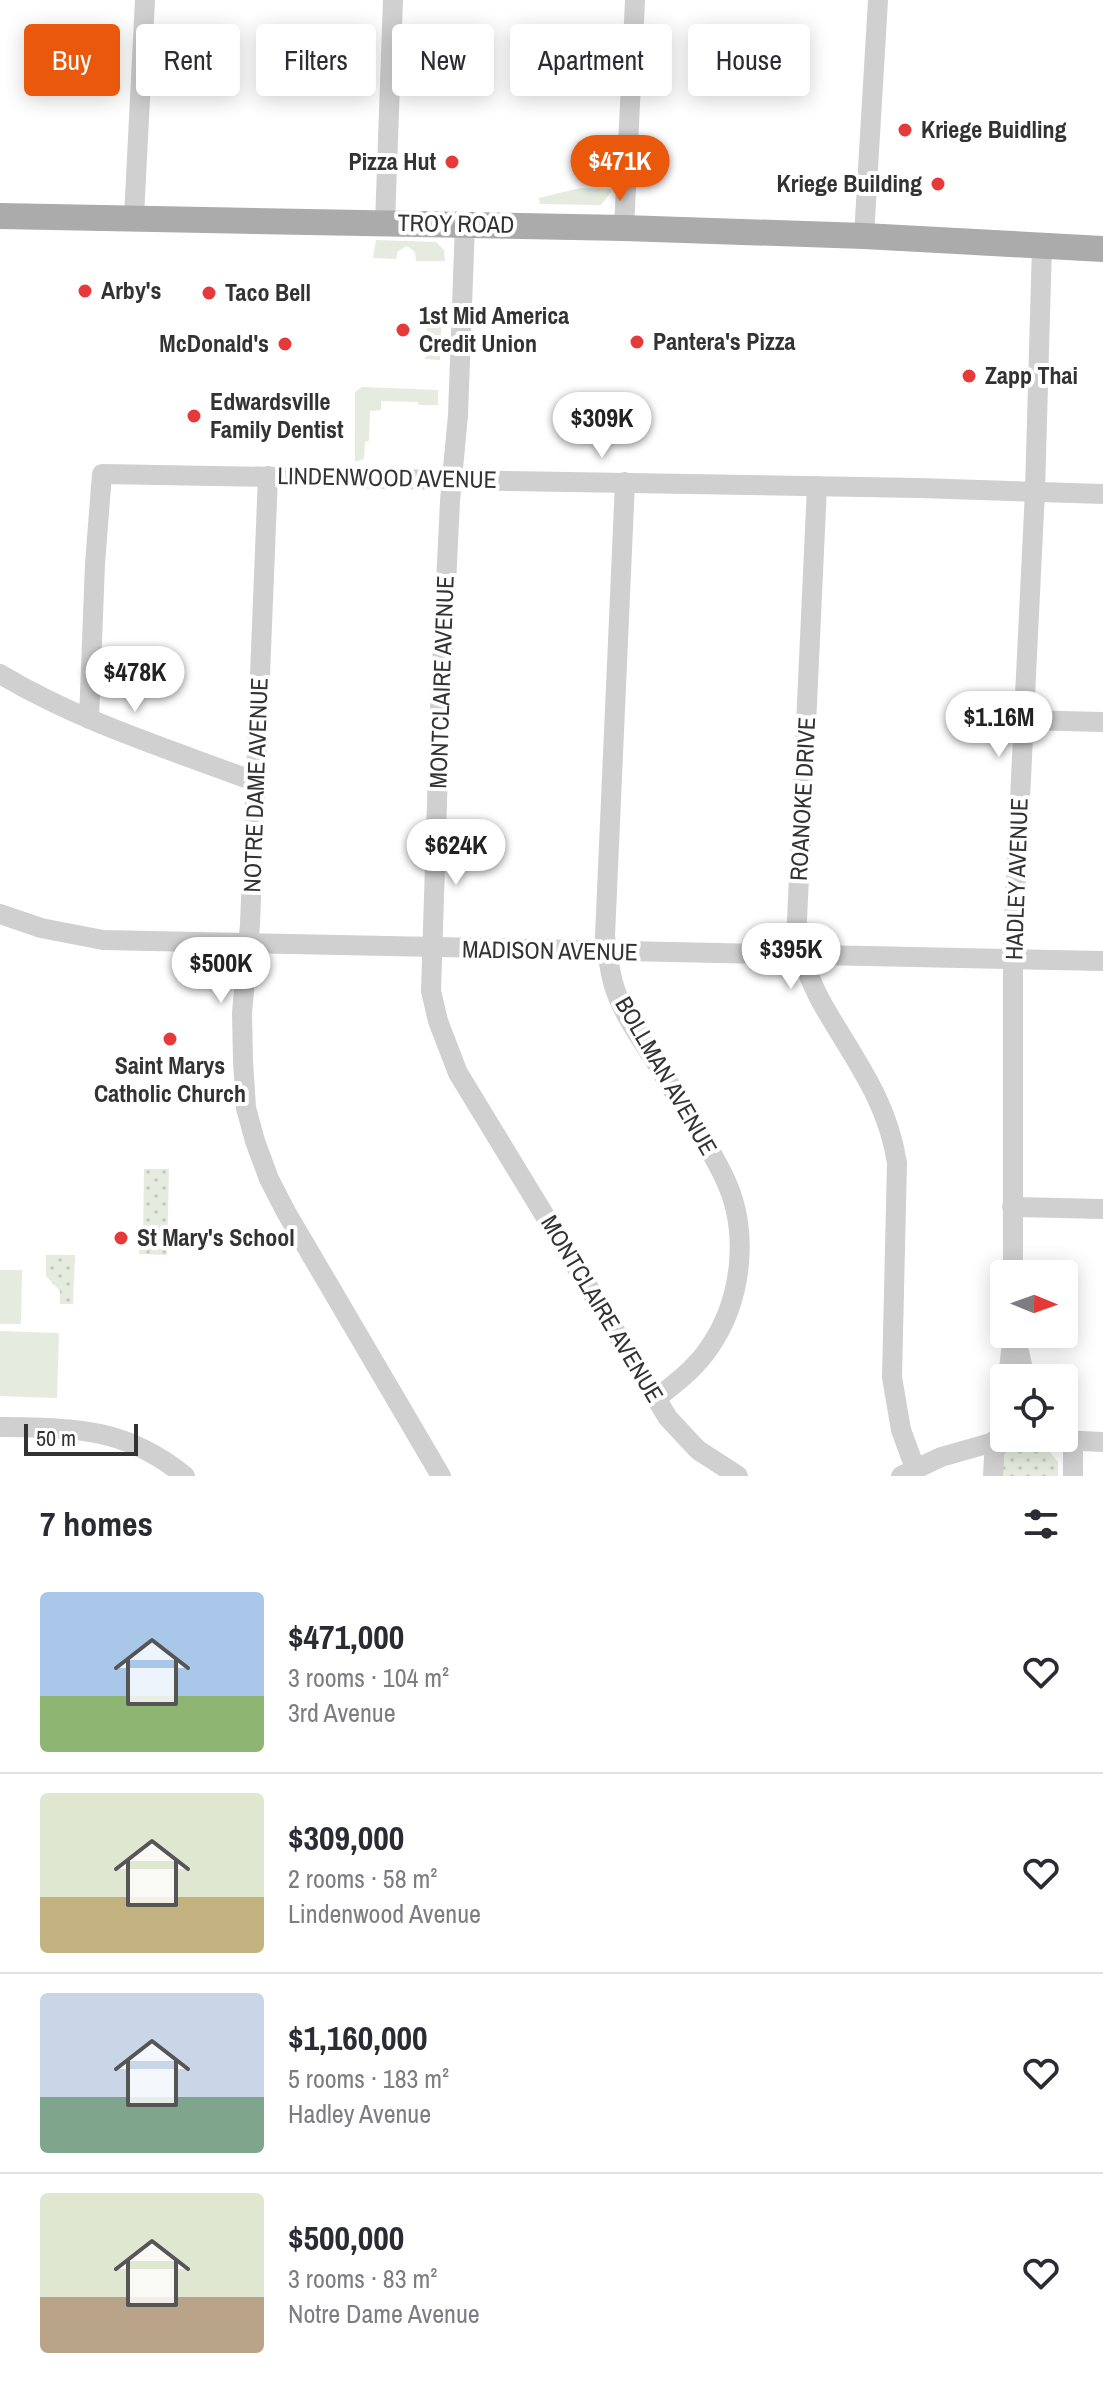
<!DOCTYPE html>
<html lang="en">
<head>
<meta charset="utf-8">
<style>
  :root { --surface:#fff; --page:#f7f7f7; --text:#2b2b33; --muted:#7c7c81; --line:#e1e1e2; --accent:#ea580c }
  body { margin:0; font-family:"Archivo Narrow",sans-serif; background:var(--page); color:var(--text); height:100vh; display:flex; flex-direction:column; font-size:30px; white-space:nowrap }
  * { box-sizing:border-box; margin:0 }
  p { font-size:26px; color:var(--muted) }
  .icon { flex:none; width:44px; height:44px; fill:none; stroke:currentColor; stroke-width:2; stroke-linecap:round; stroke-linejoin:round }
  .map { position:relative; height:1476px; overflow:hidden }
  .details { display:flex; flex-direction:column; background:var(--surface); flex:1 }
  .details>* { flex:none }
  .hud { position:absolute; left:24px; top:24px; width:1056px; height:72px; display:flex; gap:16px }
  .needle { width:52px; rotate:91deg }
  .fabs { position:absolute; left:990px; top:1260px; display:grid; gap:16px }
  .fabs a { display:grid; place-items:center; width:88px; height:88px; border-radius:8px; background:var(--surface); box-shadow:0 4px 20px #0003; font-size:40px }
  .scale { position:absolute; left:24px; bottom:20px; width:114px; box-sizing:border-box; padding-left:8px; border:4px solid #333; border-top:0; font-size:22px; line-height:28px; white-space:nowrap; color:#333; -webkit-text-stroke:6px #fff; paint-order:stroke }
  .price { position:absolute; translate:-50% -68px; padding:0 18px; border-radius:28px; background:#fff; color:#222; font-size:26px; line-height:52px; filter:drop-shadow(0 2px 4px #0008) }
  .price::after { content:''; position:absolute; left:50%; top:48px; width:24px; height:18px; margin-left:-12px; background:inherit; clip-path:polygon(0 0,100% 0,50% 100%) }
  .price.on { background:var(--accent); color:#fff }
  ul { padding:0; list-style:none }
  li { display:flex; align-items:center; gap:24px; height:200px; padding:0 40px }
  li+li { border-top:2px solid var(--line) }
  li span { display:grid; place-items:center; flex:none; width:224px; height:160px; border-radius:8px; color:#555 }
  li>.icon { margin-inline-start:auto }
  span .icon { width:96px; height:96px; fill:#fffc; stroke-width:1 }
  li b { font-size:34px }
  h2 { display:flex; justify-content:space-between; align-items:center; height:96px; padding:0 40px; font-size:34px }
  .pill { padding:0 28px; border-radius:8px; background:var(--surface); box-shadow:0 4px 20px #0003; font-size:28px; line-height:72px }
  .pill.on { background:var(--accent); color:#fff }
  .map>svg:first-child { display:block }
  .green { fill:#e5ecdf }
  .park { fill:url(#park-dots) }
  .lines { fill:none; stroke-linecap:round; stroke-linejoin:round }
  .minor { stroke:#d0d0d0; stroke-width:20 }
  .major { stroke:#ababab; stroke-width:26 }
  .poi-dot { fill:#e6393a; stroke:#fff; stroke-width:3 }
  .labels { text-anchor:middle; stroke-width:8; stroke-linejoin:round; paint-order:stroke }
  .poi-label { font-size:24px; font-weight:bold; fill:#333; stroke:#fff; text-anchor:start }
  .street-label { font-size:24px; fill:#333; stroke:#fff }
</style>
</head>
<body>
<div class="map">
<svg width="1103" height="1476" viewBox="0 0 1103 1476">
  <defs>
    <pattern id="park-dots" width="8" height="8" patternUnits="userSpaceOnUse" patternTransform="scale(2)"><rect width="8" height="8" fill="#e5ecdf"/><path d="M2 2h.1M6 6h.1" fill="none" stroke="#c5cbc0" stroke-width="1.8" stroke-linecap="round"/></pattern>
  </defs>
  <rect width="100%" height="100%" fill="#fff"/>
  <g class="green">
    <polygon points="580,188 611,189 611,192 601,205 540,204 539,198"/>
    <polygon points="376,240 436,242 444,250 445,261 416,261 415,252 407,246 398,251 396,259 373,258"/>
    <polygon points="430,309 442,309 440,360 424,359 426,357 427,319 432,314"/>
    <polygon points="362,387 438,390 438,405 418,405 418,402 381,401 381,410 370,411 369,441 365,442 364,459 355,462 355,392"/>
    <polygon points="0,1270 22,1270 21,1324 0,1324"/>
    <polygon points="0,1331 59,1333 57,1398 0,1396"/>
  </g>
  <g class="park">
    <polygon points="144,1169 169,1169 167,1255 139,1254 139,1239 143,1238"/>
    <polygon points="46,1255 75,1255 73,1304 60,1304 60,1291 46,1276"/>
    <polygon points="1047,1449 1058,1462 1058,1476 998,1476 1002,1450"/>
  </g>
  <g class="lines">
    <g class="minor">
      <polyline points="134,217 145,0"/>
      <polyline points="385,223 393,0"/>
      <polyline points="465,224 458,415 450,501 440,708 431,991 438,1021 458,1073 668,1418 698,1450 738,1476"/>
      <polyline points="624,228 635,0"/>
      <polyline points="864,236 878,0"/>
      <polyline points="268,476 250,924 242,1013 243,1061 246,1108 255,1141 269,1179 286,1212 441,1476"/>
      <path d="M625,482l-20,454c3,18 4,36 10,53 9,27 27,51 42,75 22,38 50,76 68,115 25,53 17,122 -16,169 -14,21 -34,35 -53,51"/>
      <path d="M817,486l-21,456c8,22 16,44 27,63 31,54 64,94 74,158l-5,214 9,53 14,38"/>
      <path d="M0,674c80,48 169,75 256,108"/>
      <polyline points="89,719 95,564 102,474 919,488 1103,494"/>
      <polyline points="1022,720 1103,722"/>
      <polyline points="0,914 41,928 103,940 1103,961"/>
      <polyline points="1012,1207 1103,1209"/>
      <polyline points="1013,1274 1013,942 1035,491 1042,245"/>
      <polyline points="1015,1334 1025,1378"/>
      <polyline points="1008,1378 1012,1342"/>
      <path d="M0,1427c75,1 124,0 185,49"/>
      <polyline points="1014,1438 1103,1442"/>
      <polyline points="901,1476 941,1457 1008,1438"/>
      <polyline points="993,1476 995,1440"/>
      <polyline points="1073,1476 1073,1441"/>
    </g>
    <polyline class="major" points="0,216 624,228 864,236 1103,249"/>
  </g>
  <g class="poi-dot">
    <circle cx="905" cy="130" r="8"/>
    <circle cx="452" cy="162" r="8"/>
    <circle cx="938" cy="184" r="8"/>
    <circle cx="85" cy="291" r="8"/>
    <circle cx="209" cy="293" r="8"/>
    <circle cx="403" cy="330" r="8"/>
    <circle cx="637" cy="342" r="8"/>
    <circle cx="285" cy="344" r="8"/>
    <circle cx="969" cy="376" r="8"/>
    <circle cx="194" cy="416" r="8"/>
    <circle cx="170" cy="1039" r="8"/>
    <circle cx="121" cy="1238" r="8"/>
  </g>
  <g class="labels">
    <g class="poi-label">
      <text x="921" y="138">Kriege Buidling</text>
      <text x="436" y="170" text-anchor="end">Pizza Hut</text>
      <text x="922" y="192" text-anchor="end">Kriege Building</text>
      <text x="101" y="299">Arby's</text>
      <text x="225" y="301">Taco Bell</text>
      <text x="419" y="324">1st Mid America<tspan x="419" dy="28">Credit Union</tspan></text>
      <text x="653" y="350">Pantera's Pizza</text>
      <text x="269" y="352" text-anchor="end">McDonald's</text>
      <text x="985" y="384">Zapp Thai</text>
      <text x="210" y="410">Edwardsville<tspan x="210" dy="28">Family Dentist</tspan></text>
      <text x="170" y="1074" text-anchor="middle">Saint Marys<tspan x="170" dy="28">Catholic Church</tspan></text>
      <text x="137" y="1246">St Mary's School</text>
    </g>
    <g class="street-label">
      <text transform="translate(456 224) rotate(1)" y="8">TROY ROAD</text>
      <text transform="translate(387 478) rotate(1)" y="8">LINDENWOOD AVENUE</text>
      <text transform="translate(442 682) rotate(-88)" y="8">MONTCLAIRE AVENUE</text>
      <text transform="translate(256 785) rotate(-88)" y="8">NOTRE DAME AVENUE</text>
      <text transform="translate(803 799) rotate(-87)" y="8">ROANOKE DRIVE</text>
      <text transform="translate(1017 879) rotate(-88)" y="8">HADLEY AVENUE</text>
      <text transform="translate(550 951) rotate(1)" y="8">MADISON AVENUE</text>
      <text transform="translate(666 1076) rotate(60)" y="8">BOLLMAN AVENUE</text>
      <text transform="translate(602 1309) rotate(59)" y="8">MONTCLAIRE AVENUE</text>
    </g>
  </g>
</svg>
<div class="fabs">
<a><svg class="needle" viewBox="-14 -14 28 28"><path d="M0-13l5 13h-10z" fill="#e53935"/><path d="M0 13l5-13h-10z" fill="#7c7c81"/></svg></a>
<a><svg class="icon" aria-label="locate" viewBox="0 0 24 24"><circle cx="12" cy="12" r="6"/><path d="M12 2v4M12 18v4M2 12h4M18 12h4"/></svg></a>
</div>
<div class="scale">50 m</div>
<b class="price on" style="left:620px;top:203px">$471K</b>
<b class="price" style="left:602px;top:460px">$309K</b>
<b class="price" style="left:135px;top:714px">$478K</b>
<b class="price" style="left:999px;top:759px">$1.16M</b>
<b class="price" style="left:456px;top:887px">$624K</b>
<b class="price" style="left:791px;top:991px">$395K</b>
<b class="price" style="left:221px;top:1005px">$500K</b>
<div class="hud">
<a class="pill on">Buy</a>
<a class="pill">Rent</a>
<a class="pill">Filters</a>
<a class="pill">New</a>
<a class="pill">Apartment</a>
<a class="pill">House</a>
</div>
</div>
<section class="details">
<h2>7 homes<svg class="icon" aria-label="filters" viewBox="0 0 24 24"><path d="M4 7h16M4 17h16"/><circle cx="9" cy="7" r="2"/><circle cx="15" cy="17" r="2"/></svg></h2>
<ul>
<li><span style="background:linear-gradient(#a9c7e8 65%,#8fb573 0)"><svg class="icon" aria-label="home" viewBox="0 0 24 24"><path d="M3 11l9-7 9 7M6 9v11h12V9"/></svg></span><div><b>$471,000</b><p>3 rooms · 104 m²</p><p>3rd Avenue</p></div><svg class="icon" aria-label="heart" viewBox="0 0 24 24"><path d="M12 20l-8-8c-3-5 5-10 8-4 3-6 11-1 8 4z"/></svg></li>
<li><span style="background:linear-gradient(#dfe7d0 65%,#c2b280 0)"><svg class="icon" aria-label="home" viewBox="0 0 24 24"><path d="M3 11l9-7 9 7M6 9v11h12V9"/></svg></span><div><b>$309,000</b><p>2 rooms · 58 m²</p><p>Lindenwood Avenue</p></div><svg class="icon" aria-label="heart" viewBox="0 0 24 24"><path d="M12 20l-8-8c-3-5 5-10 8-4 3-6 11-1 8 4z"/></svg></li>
<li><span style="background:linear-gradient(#c9d6e8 65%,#7fa58c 0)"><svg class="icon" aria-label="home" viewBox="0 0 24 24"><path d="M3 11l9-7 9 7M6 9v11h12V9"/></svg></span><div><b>$1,160,000</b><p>5 rooms · 183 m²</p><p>Hadley Avenue</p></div><svg class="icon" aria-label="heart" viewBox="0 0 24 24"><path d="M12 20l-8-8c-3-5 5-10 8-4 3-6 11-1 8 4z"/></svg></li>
<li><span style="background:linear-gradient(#dfe7d0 65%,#b9a48a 0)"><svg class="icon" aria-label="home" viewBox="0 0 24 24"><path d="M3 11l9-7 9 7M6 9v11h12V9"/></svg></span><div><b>$500,000</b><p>3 rooms · 83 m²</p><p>Notre Dame Avenue</p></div><svg class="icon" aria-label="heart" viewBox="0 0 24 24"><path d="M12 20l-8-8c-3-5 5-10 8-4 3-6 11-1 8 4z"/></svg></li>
</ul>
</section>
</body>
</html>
